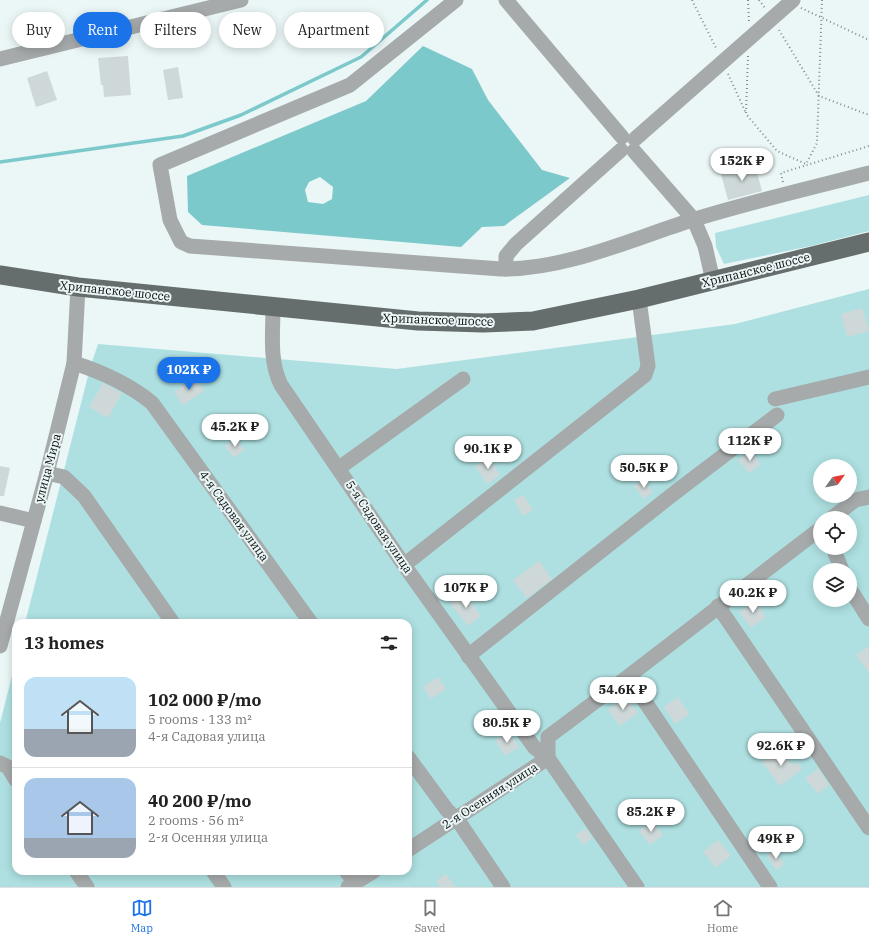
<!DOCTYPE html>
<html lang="en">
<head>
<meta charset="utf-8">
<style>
  :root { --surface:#fff; --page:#f6f6f6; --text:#222; --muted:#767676; --line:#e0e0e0; --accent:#1a73e8 }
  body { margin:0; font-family:"IBM Plex Serif",serif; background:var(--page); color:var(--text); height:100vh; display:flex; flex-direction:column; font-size:15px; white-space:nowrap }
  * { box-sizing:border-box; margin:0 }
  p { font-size:13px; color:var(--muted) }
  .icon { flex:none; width:22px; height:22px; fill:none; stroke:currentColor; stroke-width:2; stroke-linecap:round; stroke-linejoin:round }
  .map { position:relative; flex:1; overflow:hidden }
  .side { position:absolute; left:12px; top:619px; width:400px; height:256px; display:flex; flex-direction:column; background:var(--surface); border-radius:12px; box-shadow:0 2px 10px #0003 }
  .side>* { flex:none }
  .guide { position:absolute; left:12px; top:12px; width:400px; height:36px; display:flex; gap:8px }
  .needle { width:26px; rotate:57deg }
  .buttons { position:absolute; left:813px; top:459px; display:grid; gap:8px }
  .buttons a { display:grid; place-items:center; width:44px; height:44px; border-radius:50%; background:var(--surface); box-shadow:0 2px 10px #0003; font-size:20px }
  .price { position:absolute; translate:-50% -34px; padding:0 9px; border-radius:14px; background:#fff; color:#222; font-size:13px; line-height:26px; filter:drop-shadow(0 1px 2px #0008) }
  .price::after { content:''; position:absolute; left:50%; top:24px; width:12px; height:9px; margin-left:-6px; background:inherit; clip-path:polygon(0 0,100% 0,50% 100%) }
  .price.selected { background:var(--accent); color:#fff }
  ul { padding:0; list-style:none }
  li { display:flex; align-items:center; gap:12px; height:100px; padding:0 12px }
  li+li { border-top:1px solid var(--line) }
  li span { display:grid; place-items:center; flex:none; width:112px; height:80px; border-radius:12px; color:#555 }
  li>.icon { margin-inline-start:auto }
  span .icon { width:48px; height:48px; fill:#fffc; stroke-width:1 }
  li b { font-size:17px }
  h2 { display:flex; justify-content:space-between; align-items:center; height:48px; padding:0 12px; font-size:17px }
  .chip { padding:0 14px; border-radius:18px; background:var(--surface); box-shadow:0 2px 10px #0003; font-size:14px; line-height:36px }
  .chip.selected { background:var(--accent); color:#fff }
  .dock { display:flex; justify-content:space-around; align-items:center; height:56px; border-top:1px solid var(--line); background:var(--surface); font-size:11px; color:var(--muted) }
  .dock a { display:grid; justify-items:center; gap:2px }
  .dock .selected { color:var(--accent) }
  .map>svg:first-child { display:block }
  .green { fill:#aee0e1; fill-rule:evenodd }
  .water { fill:#7cc9cb; fill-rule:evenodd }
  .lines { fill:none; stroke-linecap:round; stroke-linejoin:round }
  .stream { stroke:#7cc9cb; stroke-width:3.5 }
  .building { fill:#ced8d8 }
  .path { stroke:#838b8b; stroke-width:2; stroke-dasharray:1 3; stroke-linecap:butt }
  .minor { stroke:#a6aaaa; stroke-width:15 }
  .major { stroke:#656d6d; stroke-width:19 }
  .labels { text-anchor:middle; stroke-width:4; stroke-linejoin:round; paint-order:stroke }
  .street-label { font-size:12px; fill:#0b0e0e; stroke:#ebf6f7 }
</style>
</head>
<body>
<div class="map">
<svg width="869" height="887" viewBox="0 0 869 887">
  <rect width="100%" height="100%" fill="#ebf6f7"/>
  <g class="green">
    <polygon points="869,195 869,231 811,246 724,264 716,247 715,233"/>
    <path d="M869,289v598h-869v-164l16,-63v211h392v-248h-383l65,-255 8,-24 299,25 338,-45zM820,466h30v30h-30zM820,518h30v30h-30zM820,570h30v30h-30z"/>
  </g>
  <path class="water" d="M423,46l49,23 16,31 54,70 28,8 -66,48 -22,1 -21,20 -259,-22 -14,-13 -1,-36 179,-75zM320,177l13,10 -1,12 -9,5 -15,-2 -3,-12 4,-8z"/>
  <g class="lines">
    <polyline class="stream" points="0,162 183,136 241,115 361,57 427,0"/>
  </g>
  <g class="building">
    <polygon points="128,56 131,95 104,97 103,85 101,85 98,58"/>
    <polygon points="178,67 183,98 168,100 163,70"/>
    <polygon points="47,71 57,100 36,107 27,78"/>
    <polygon points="755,165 762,191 728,200 721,174"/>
    <polygon points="862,308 869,331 847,337 841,314"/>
    <polygon points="195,377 204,391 183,405 174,392"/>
    <polygon points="103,383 122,393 108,418 89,407"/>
    <polygon points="236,438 244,450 234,458 225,446"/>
    <polygon points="750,451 761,464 749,473 738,460"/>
    <polygon points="488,457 500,475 487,484 475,466"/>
    <polygon points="0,466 10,468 4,496 0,496"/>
    <polygon points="643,479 653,492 644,499 634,486"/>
    <polygon points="523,495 533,510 523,516 514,500"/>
    <polygon points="539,561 552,579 527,598 513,580"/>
    <polygon points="464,593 481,616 468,626 450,603"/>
    <polygon points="755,601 766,617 751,628 739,612"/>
    <polygon points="869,646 869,673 856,655"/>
    <polygon points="438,677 446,689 431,699 423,687"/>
    <polygon points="626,696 638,713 620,726 608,710"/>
    <polygon points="678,697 689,714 675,724 664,707"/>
    <polygon points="509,732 519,747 505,756 495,740"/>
    <polygon points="779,748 791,764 798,763 802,769 780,786 762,762"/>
    <polygon points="818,769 829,785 818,794 805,778"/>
    <polygon points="652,821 663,835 650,845 639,831"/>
    <polygon points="585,828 592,838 583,845 576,835"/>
    <polygon points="718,840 731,855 716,868 703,852"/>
    <polygon points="775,850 784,864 776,870 767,855"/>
    <polygon points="446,874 455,887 440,887 436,881"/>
  </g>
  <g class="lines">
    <g class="path">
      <polyline points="692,0 717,50"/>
      <polyline points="748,0 749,22"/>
      <polyline points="759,0 765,8"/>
      <polyline points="801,8 869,40"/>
      <polyline points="779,30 819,96 869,115"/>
      <polyline points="748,56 746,114 777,151 806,164 817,143 822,0"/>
      <polyline points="728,74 746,113"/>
      <polyline points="783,182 781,173 869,146"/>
    </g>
    <g class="minor">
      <path d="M456,0l-106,85 -190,80 10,55 11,22 9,4 311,23c64,1 131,-30 191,-49 58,-18 118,-32 177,-47"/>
      <polyline points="506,0 622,137"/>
      <polyline points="0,59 241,0"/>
      <polyline points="635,139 793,0"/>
      <polyline points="634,151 694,220 705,246 713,281"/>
      <polyline points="506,269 506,256 516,244 621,150"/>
      <path d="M273,307c0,26 -4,54 8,78l123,180 130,182 14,11 89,129"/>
      <path d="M74,363c28,9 55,21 78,40l159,220"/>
      <polyline points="775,399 869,377"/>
      <polyline points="339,468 463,379"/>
      <polyline points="47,473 64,477 84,496 173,623"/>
      <polyline points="0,513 34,521"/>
      <polyline points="832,518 855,500 869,497"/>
      <polyline points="833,548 842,570"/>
      <polyline points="404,565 645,375 648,366 639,299"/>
      <polyline points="850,589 869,619"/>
      <polyline points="718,606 869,828"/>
      <polyline points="0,646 47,473 74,363 78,287"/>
      <polyline points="468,656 677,491 777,415"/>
      <polyline points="629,678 770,887"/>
      <polyline points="408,757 447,810 457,819 503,887"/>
      <polyline points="0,763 8,767 16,780"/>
      <path d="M408,850l140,-92v-21c92,-68 181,-139 272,-208"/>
      <polyline points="76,871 87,887"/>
      <polyline points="213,871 224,887"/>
      <polyline points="346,871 355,883"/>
      <polyline points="348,887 374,871"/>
    </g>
    <polyline class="major" points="0,275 78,287 418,321 483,323 533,321 639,299 869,242"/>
  </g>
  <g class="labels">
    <g class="street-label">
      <text transform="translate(756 270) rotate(-14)" y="4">Хрипанское шоссе</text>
      <text transform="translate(115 291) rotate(6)" y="4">Хрипанское шоссе</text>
      <text transform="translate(438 320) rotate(2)" y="4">Хрипанское шоссе</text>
      <text transform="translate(48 468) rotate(-75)" y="4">улица Мира</text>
      <text transform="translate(234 516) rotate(54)" y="4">4-я Садовая улица</text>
      <text transform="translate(379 527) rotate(56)" y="4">5-я Садовая улица</text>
      <text transform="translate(490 796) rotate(-33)" y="4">2-я Осенняя улица</text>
    </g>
  </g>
</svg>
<div class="buttons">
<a><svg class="needle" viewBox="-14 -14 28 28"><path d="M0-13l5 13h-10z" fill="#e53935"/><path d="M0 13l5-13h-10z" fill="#767676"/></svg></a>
<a><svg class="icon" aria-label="locate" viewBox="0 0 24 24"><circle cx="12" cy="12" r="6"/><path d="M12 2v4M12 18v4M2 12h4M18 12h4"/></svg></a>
<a><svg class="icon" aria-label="layers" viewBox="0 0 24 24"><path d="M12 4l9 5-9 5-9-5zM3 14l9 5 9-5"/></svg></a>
</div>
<b class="price" style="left:742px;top:182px">152K ₽</b>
<b class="price selected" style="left:189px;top:391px">102K ₽</b>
<b class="price" style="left:235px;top:448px">45.2K ₽</b>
<b class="price" style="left:750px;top:462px">112K ₽</b>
<b class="price" style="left:488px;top:470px">90.1K ₽</b>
<b class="price" style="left:644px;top:489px">50.5K ₽</b>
<b class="price" style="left:466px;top:609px">107K ₽</b>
<b class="price" style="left:753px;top:614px">40.2K ₽</b>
<b class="price" style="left:623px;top:711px">54.6K ₽</b>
<b class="price" style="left:507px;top:744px">80.5K ₽</b>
<b class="price" style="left:781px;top:767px">92.6K ₽</b>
<b class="price" style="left:651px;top:833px">85.2K ₽</b>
<b class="price" style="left:776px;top:860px">49K ₽</b>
<div class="guide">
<a class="chip">Buy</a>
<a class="chip selected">Rent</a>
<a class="chip">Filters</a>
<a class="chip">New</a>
<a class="chip">Apartment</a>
</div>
<section class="side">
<h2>13 homes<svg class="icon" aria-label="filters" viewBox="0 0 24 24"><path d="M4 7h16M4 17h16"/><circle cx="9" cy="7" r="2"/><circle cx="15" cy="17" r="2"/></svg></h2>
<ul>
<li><span style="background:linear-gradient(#bfe0f5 65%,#9aa5b1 0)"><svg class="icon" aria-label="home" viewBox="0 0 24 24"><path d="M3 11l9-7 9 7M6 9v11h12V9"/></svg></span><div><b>102 000 ₽/mo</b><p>5 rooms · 133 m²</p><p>4-я Садовая улица</p></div></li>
<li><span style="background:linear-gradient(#a9c7e8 75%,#9aa5b1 0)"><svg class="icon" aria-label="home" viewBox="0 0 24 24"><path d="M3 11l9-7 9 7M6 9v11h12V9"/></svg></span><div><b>40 200 ₽/mo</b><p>2 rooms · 56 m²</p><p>2-я Осенняя улица</p></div></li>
</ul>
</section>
</div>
<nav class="dock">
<a class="selected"><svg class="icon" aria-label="map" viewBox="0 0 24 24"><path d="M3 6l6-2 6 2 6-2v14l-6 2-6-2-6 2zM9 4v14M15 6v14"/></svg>Map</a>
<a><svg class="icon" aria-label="saved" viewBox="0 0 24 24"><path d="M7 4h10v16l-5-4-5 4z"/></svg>Saved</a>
<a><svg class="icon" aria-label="home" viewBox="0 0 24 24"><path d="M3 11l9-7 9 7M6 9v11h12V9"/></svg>Home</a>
</nav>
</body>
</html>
